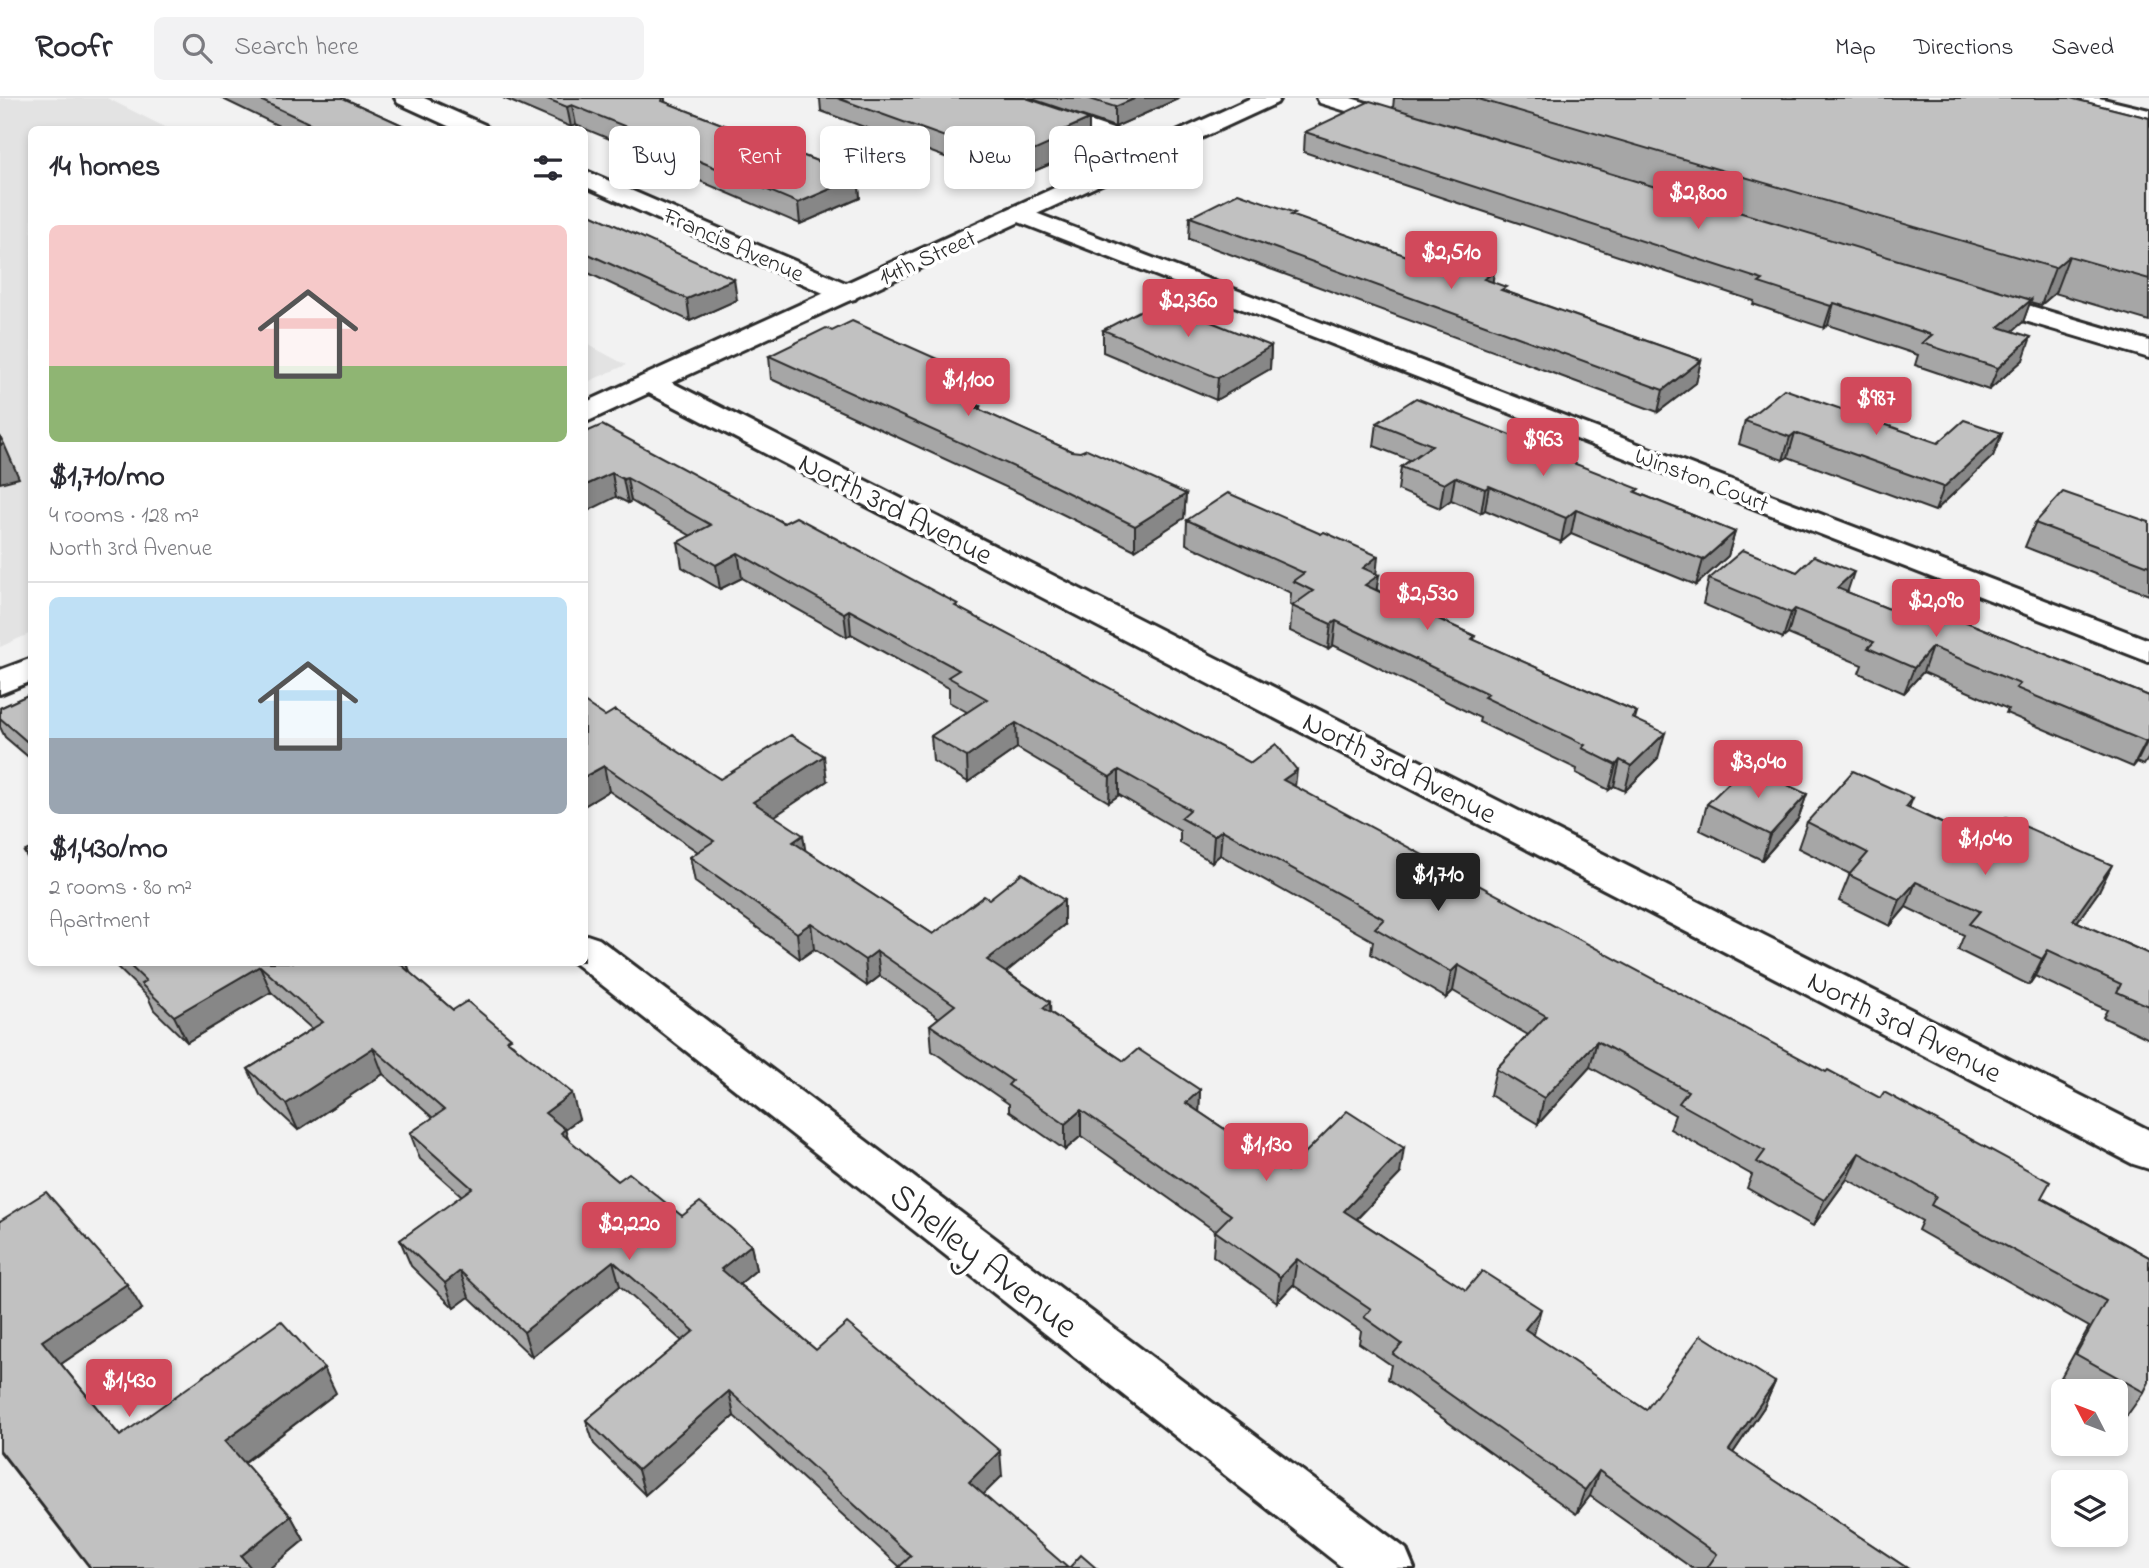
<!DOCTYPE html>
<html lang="en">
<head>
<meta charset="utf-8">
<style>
  :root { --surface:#fff; --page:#f2f2f3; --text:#2b2b33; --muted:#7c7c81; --line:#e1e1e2; --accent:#d1495b }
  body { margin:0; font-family:"Indie Flower",sans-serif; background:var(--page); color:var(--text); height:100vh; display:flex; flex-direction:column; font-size:26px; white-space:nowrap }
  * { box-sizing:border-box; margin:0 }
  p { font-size:23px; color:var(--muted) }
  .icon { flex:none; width:38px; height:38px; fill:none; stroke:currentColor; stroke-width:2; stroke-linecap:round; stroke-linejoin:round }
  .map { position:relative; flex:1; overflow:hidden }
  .drawer { position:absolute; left:28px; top:28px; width:560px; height:840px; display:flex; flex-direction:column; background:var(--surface); border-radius:10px; box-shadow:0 4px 10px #0003 }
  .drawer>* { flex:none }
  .banner { position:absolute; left:609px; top:28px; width:665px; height:63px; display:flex; gap:14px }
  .needle { width:46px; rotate:312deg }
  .controls { position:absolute; left:2051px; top:1281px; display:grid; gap:14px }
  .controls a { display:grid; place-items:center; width:77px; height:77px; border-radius:10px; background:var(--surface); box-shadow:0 4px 10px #0003; font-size:35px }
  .price { position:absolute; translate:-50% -60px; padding:0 16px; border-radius:7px; background:var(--accent); color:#fff; font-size:23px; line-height:46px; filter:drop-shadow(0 2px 4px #0008) }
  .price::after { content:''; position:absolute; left:50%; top:42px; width:21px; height:16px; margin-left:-10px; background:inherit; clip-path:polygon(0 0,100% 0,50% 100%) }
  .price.current { background:#222; color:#fff }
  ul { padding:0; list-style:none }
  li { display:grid; align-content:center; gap:14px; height:371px; padding:0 21px }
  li+li { border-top:2px solid var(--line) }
  li span { display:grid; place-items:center; height:217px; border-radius:10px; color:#555 }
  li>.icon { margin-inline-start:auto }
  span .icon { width:126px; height:126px; fill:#fffc; stroke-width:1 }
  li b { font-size:30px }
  h2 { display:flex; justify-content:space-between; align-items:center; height:84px; padding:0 21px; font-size:30px }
  .chip { padding:0 24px; border-radius:10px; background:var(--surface); box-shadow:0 4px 10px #0003; font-size:24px; line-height:63px }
  .chip.current { background:var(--accent); color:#fff }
  header { display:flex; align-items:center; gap:42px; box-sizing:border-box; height:98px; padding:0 35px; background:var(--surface); border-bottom:2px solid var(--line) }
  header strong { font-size:33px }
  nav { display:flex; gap:38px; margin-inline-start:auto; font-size:24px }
  .search { width:490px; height:63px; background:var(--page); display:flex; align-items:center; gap:18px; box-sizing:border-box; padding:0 24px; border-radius:10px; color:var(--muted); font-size:26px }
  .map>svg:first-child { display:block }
  .built { fill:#e3e3e3 }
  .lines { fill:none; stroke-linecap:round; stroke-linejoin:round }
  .street-casing { stroke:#2b2b2b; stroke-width:6 }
  .secondary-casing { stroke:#2b2b2b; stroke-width:6 }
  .street { fill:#fff; fill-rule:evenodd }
  .secondary { fill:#fff; fill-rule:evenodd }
  .wall { fill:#a6a6a6; stroke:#2b2b2b; stroke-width:2 }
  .shaded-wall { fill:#878787; stroke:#2b2b2b; stroke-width:2 }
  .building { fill:#c1c1c1; stroke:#2b2b2b; stroke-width:2 }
  .labels { text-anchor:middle; stroke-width:7; stroke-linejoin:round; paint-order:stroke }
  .far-street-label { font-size:24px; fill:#2b2b2b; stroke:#fff }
  .street-label { font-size:30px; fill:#2b2b2b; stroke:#fff }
  .near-street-label { font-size:37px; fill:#2b2b2b; stroke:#fff }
</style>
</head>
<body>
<header>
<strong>Roofr</strong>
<div class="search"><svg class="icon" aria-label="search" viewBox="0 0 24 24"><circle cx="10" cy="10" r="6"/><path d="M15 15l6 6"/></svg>Search here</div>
<nav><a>Map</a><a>Directions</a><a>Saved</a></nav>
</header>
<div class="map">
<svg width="2149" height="1470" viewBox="0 0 2149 1470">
  <rect width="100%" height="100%" fill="#f2f2f2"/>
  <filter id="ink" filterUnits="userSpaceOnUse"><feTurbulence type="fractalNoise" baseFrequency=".0143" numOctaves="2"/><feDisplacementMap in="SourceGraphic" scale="14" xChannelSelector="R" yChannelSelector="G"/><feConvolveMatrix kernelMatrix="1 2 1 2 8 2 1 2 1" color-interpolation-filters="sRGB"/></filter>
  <g filter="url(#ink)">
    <g class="built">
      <polygon points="0,0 107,0 169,31 32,32 31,535 0,549"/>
      <polygon points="585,245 626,267 585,285"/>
    </g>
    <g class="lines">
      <g class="street-casing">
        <g id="street">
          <polygon points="395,0 424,0 485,27 488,32 457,32 398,5"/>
          <polygon points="989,0 1021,0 1163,48 1166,53 1163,58 1147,58 992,5"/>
          <polygon points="1317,0 1351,0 1416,20 1419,25 1416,30 1408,32 1320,5"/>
          <polygon points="2062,0 2099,0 2149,12 2149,26 2065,5"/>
          <polygon points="584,72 855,189 859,195 855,201 846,203 837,201 584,88"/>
          <polygon points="1020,109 2149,542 2149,564 1011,121 1008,116 1011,111"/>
          <polygon points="1977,192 2149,243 2149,260 1968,206 1964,200 1968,194"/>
          <polygon points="651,277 661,279 2149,1032 2149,1071 2133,1066 641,291 637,285 641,279"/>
          <polygon points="584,836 599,841 1406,1451 1414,1470 1343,1470 573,864 584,864"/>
        </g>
      </g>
      <g class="secondary-casing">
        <g id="secondary">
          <polygon points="1251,0 1280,0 1277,5 584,325 584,305"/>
          <polygon points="32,560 32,583 0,596 0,572"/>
        </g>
      </g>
      <use href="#street" class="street"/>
      <use href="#secondary" class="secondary"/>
    </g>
    <g class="wall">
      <polygon points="221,0 343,0 413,32 287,32"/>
      <polygon points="503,0 665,0 665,4 858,79 860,100 800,126 693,80 692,75 576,27 571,29"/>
      <polygon points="818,0 1026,0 1089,21 1089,41 1067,51 1067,59 1020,79 1003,73 993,77 821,13 820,1"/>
      <polygon points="1029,0 1180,0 1115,29"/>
      <polygon points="1394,0 2070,0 2149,20 2149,223 2055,195 2041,207 2030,204 2023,224 2012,233 2023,262 1989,292 1915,267 1918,257 1828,227 1824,230 1753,206 1754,203 1304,54 1305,34 1393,10"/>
      <polygon points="584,113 737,202 690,223 584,173"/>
      <polygon points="1190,119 1295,119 1438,169 1493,184 1505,193 1701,262 1696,285 1658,314 1189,141"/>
      <polygon points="1103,232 1271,248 1270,271 1216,302 1103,254"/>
      <polygon points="769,258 971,276 971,299 966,302 980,308 980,312 1071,353 1186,396 1184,420 1135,452 1034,402 771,281"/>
      <polygon points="1745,323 1938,345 2002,335 1993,358 1935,413 1788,359 1783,362 1739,346"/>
      <polygon points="1377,325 1551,353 1550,356 1638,395 1735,434 1728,458 1696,487 1571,436 1561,444 1485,412 1481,415 1451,402 1440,410 1398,392 1401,369 1410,362 1374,348"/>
      <polygon points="584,335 784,425 958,510 1295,689 2149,1159 2144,1294 2126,1319 2116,1313 2116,1293 2082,1293 2060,1281 2089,1229 1918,1132 1922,1123 1847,1081 1813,1128 1747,1090 1752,1077 1670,1031 1675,1017 1590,969 1538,1026 1490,997 1496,971 1528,937 1453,893 1446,900 1371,856 1373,843 1220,757 1212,764 1180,745 1180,733 1119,697 1109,704 1017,650 968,684 933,663 931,638 967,614 949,604 949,590 851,536 847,539 742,480 720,491 682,469 678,444 691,438 631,403 628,405 616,399"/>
      <polygon points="1187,422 1376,476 1377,492 1475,538 1474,542 1637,614 1635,621 1658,660 1625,693 1614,688 1609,692 1576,675 1577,671 1479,624 1480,620 1333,547 1328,551 1290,533 1292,508 1290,507 1291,495 1186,446"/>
      <polygon points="2149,424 2149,497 2025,449 2035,425"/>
      <polygon points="1709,481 1847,494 1909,519 1970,520 1968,525 2149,598 2149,659 2144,667 2137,664 2133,669 2006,615 2008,611 1923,574 1904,595 1859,575 1862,567 1788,536 1783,540 1703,506"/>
      <polygon points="32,595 32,662 5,639 0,629 0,610"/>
      <polygon points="605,618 720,681 827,683 774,718 805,752 933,836 989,801 1064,827 1006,874 1050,904 1050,914 1124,963 1200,992 1199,1014 1287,1073 1400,1076 1357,1121 1533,1237 1646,1312 1775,1284 1764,1309 1733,1355 1907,1470 1692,1470 1590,1398 1576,1416 1388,1281 1391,1267 1359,1245 1361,1233 1293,1187 1277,1204 1213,1158 1215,1133 1081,1038 1065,1052 1009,1013 1009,1006 932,953 930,927 939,920 880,878 867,888 814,851 800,861 695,784 690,759 698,754 609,693 584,708"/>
      <polygon points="1744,677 1807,696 1798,721 1762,762 1700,732 1707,706"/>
      <polygon points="1913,700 1909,710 1987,746 2099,793 2077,824 2149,856 2149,941 2103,919 2107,912 2035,878 2029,887 1958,852 1964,837 1906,809 1890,828 1839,803 1850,776 1798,750 1807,724"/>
      <polygon points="32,750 32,768 24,754"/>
      <polygon points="112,864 407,864 410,875 453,912 513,946 579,1021 565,1031 568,1042 618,1083 682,1118 751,1147 756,1172 739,1186 816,1252 1002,1378 900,1469 734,1318 645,1397 594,1346 586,1322 682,1243 620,1188 532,1259 469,1199 454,1210 411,1168 400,1142 462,1098 420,1061 410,1035 433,1020 383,976 298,1032 260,997 248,971 312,931 271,894 187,944 154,912 148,899"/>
      <polygon points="0,1123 142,1211 61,1266 120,1338 336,1295 244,1365 291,1418 304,1442 270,1470 90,1470 0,1354"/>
    </g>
    <g class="shaded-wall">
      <polygon points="1136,0 1180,0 1115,29 1115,9"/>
      <polygon points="572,7 576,27 571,29 567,9"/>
      <polygon points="1089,21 1089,41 1067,51 1067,59 1020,79 1020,59 1057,35"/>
      <polygon points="1002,52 1003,73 993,77 992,56"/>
      <polygon points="858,79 860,100 800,126 798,105"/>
      <polygon points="2069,158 2055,195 2041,207 2055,170"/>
      <polygon points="1494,174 1491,196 1484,181"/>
      <polygon points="734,181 737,202 690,223 687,201"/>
      <polygon points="2031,202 2023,224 1991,252 1999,229"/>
      <polygon points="1834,205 1828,227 1824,230 1831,208"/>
      <polygon points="2031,239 2023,262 1989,292 1998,270"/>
      <polygon points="1271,248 1270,271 1216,302 1218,280"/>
      <polygon points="1701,262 1696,285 1658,314 1663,292"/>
      <polygon points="971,276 971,299 944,314 942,291"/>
      <polygon points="1795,335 1788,359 1783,362 1790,339"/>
      <polygon points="2002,335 1993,358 1935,413 1944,389"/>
      <polygon points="4,346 19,380 0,385 0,347"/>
      <polygon points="612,375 616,399 584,415 584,388"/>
      <polygon points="1455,379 1451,402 1440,410 1444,386"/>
      <polygon points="627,380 631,403 628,405 623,381"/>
      <polygon points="1489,388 1485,412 1481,415 1485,391"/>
      <polygon points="1186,396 1184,420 1135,452 1135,428"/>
      <polygon points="1576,412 1571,436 1561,444 1566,420"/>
      <polygon points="1735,434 1728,458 1696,487 1703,462"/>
      <polygon points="738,455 742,480 720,491 716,467"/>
      <polygon points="1378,458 1376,479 1379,477 1375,501 1365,491 1363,470"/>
      <polygon points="1854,474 1846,498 1837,490"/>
      <polygon points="1795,511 1788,536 1783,540 1791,515"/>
      <polygon points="849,512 851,536 847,539 844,515"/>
      <polygon points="1336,523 1333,547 1328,551 1331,526"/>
      <polygon points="1932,549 1923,574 1904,595 1914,570"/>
      <polygon points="1016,625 1017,650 968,684 967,659"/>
      <polygon points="1665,635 1658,660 1625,693 1631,668"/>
      <polygon points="2149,640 2137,664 2133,669 2146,644"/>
      <polygon points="824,658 827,683 757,730 753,704"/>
      <polygon points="1620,662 1614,688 1609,692 1616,667"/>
      <polygon points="604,668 609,693 584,708 584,679"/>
      <polygon points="1119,672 1119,697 1109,704 1110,679"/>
      <polygon points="1297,672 1294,697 1283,682"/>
      <polygon points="1807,696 1798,721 1762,762 1770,737"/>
      <polygon points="1222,732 1220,757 1212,764 1214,738"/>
      <polygon points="803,737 807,763 793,744"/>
      <polygon points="2112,767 2099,793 2060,848 2073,822"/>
      <polygon points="1916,784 1906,809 1890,828 1900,802"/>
      <polygon points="1064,802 1064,827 989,888 987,862"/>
      <polygon points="811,825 814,851 800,861 797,835"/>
      <polygon points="2048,852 2035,878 2029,887 2042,861"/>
      <polygon points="877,853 880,878 867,888 865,862"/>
      <polygon points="392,864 407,864 410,876"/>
      <polygon points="1458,867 1453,893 1446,900 1451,874"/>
      <polygon points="260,868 271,894 187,944 174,918"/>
      <polygon points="1050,904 1051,930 1043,910"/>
      <polygon points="1597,943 1590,969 1538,1026 1544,1000"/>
      <polygon points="373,950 383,976 298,1032 286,1006"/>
      <polygon points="1200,992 1199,1018 1186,1005"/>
      <polygon points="572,995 579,1021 565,1031 573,1057 545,1015"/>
      <polygon points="1081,1012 1081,1038 1065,1052 1065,1026"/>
      <polygon points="1404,1050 1400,1076 1340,1138 1344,1113"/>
      <polygon points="1859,1055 1847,1081 1813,1128 1824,1102"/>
      <polygon points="751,1147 756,1172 727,1197 721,1171"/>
      <polygon points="1297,1161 1293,1187 1277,1204 1280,1179"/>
      <polygon points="613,1163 620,1188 532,1259 524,1234"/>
      <polygon points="460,1173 469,1199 454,1210 445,1185"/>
      <polygon points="127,1186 142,1211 58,1268 42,1243"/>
      <polygon points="1541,1211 1534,1236 1518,1256 1525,1231"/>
      <polygon points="324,1270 336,1295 239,1368 225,1343"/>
      <polygon points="1775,1284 1764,1309 1718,1377 1729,1352"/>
      <polygon points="729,1293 734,1318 645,1397 638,1372"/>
      <polygon points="1000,1353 1002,1378 971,1409 969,1384"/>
      <polygon points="1599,1373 1590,1398 1576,1416 1585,1392"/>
      <polygon points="291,1418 304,1442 270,1470 248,1470 241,1458"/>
    </g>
    <g class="building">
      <polygon points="256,0 343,0 413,32 302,32 296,29 309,25"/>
      <polygon points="545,0 663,0 662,3 858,79 798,105 690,59 696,57 572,7 567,9"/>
      <polygon points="837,0 1026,0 1089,21 1057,35 1067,38 1020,59 1002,52 992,56"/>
      <polygon points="1087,0 1136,0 1115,9"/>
      <polygon points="1475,0 2070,0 2149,20 2149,181 2069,158 2055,170"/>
      <polygon points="1370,3 2031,202 1999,229 2031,239 1998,270 1922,245 1932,237 1834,205 1831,208 1759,185 1763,182 1305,34"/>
      <polygon points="1238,95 1295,115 1291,117 1438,169 1452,160 1494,174 1484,181 1506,189 1501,192 1701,262 1663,292 1190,119"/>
      <polygon points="584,113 734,181 687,201 584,154"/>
      <polygon points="1164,205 1271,248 1218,280 1103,232 1145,210 1150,212"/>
      <polygon points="852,223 971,276 942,291 980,308 976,310 1071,353 1080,354 1087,351 1186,396 1135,428 1034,378 769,258 826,230 832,233"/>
      <polygon points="1784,291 1938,345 1964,322 2002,335 1944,389 1795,335 1790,339 1745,323"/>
      <polygon points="1416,300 1551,353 1548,355 1639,391 1635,394 1735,434 1703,462 1576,412 1566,420 1489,388 1485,391 1455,379 1444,386 1401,369 1432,347 1377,325"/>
      <polygon points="602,327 784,425 796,419 958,506 955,508 1251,665 1276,646 1297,672 1283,682 1826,974 1828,972 1880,1000 1884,994 2050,1084 2041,1100 2149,1159 2149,1284 2144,1294 2076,1256 2106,1203 1931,1107 1936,1098 1859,1055 1824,1102 1757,1064 1765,1053 1679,1005 1688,993 1597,943 1544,1000 1496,971 1546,918 1458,867 1451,874 1375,830 1384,821 1222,732 1214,738 1181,720 1190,712 1119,672 1110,679 1016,625 967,659 931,638 987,601 948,579 959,572 849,512 844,515 738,455 716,467 678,444 711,427 627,380 623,381 612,375 584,388 584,335"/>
      <polygon points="0,338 4,346 0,347"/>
      <polygon points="2063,394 2149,424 2149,468 2035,425"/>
      <polygon points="1228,395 1321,436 1324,434 1378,458 1363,470 1379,477 1365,487 1475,538 1472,541 1637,614 1632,620 1665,635 1631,668 1620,662 1616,667 1582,650 1585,647 1484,599 1488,596 1336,523 1331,526 1292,508 1313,493 1293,483 1304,475 1187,422"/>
      <polygon points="1743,452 1797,474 1814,458 1854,474 1837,490 1909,519 1925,502 1970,520 1966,524 2149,598 2149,640 2146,644 2016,590 2020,586 1932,549 1914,570 1868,550 1874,544 1795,511 1791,515 1709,481"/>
      <polygon points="32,595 32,648 0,620 0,610"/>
      <polygon points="584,604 605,618 615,612 720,681 791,637 824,658 753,704 803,737 793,744 933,836 984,798 989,801 1022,775 1064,802 987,862 1050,904 1043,910 1124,963 1138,951 1200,992 1186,1005 1287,1073 1347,1013 1404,1050 1344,1113 1466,1192 1482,1173 1541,1211 1525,1231 1646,1312 1701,1237 1775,1284 1729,1352 1907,1470 1707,1470 1717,1456 1599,1373 1585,1392 1393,1256 1402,1246 1364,1219 1371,1211 1297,1161 1280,1179 1215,1133 1231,1117 1081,1012 1065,1026 1008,987 1012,983 930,927 955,907 877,853 865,862 811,825 797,835 690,759 714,743 604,668 584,679"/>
      <polygon points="1751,670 1807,696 1770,737 1707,706 1739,675 1744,677"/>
      <polygon points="1853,673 1913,700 1906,709 1987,746 2006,720 2112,767 2073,822 2149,856 2149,908 2117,894 2121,886 2048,852 2042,861 1969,826 1980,813 1916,784 1900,802 1849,777 1868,755 1807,724"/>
      <polygon points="32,750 32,761 24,754"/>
      <polygon points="126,864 398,864 453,912 467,903 511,940 507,942 572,995 545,1015 565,1031 561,1035 618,1083 629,1075 682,1118 700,1104 751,1147 721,1171 816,1252 847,1225 1000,1353 969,1384 1068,1470 898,1470 911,1458 729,1293 638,1372 586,1322 694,1233 613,1163 524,1234 460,1173 445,1185 400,1142 472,1090 410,1035 444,1012 373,950 286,1006 248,971 323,924 260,868 174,918 141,886 146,883"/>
      <polygon points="46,1094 127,1186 42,1243 120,1338 281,1223 324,1270 225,1343 291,1418 241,1458 251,1470 91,1470 0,1352 0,1123"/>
      <polygon points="1081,1457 1096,1470 1069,1470"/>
    </g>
  </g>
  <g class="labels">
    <g class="far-street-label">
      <text transform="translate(734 146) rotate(24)" y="8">Francis Avenue</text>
      <text transform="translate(927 159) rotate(-24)" y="8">14th Street</text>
      <text transform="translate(1702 381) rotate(21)" y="8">Winston Court</text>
    </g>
    <g class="street-label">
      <text transform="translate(896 410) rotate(27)" y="10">North 3rd Avenue</text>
      <text transform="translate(1400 669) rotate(27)" y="10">North 3rd Avenue</text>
      <text transform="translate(1905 928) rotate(27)" y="10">North 3rd Avenue</text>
    </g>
    <g class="near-street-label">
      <text transform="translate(985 1161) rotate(38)" y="13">Shelley Avenue</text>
    </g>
  </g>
</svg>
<div class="controls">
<a><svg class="needle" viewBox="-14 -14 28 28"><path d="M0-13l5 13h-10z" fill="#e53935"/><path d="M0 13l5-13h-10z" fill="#7c7c81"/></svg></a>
<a><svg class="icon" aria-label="layers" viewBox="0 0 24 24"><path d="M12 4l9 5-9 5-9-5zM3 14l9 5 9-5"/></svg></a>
</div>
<b class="price" style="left:1698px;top:133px">$2,800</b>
<b class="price" style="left:1451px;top:193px">$2,510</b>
<b class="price" style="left:1188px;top:241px">$2,360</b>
<b class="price" style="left:968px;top:320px">$1,100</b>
<b class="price" style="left:1876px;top:339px">$987</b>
<b class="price" style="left:1543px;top:380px">$963</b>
<b class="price" style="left:1427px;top:534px">$2,530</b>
<b class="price" style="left:1936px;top:541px">$2,090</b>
<b class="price" style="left:1758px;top:702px">$3,040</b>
<b class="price" style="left:1985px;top:779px">$1,040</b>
<b class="price current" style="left:1438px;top:815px">$1,710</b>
<b class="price" style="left:1266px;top:1085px">$1,130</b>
<b class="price" style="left:629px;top:1164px">$2,220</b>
<b class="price" style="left:129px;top:1321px">$1,430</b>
<div class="banner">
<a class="chip">Buy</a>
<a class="chip current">Rent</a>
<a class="chip">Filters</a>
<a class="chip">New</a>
<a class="chip">Apartment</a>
</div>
<section class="drawer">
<h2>14 homes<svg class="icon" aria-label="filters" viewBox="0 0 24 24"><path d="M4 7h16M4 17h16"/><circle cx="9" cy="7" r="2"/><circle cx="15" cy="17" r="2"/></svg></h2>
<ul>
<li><span style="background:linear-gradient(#f6c9c9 65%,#8fb573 0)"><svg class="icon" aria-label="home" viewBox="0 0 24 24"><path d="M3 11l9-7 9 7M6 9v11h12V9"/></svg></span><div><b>$1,710/mo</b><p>4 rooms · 128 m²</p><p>North 3rd Avenue</p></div></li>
<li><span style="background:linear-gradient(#bfe0f5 65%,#9aa5b1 0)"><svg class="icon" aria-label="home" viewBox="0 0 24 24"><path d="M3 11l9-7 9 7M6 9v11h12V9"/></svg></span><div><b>$1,430/mo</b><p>2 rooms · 80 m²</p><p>Apartment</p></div></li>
</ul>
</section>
</div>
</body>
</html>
